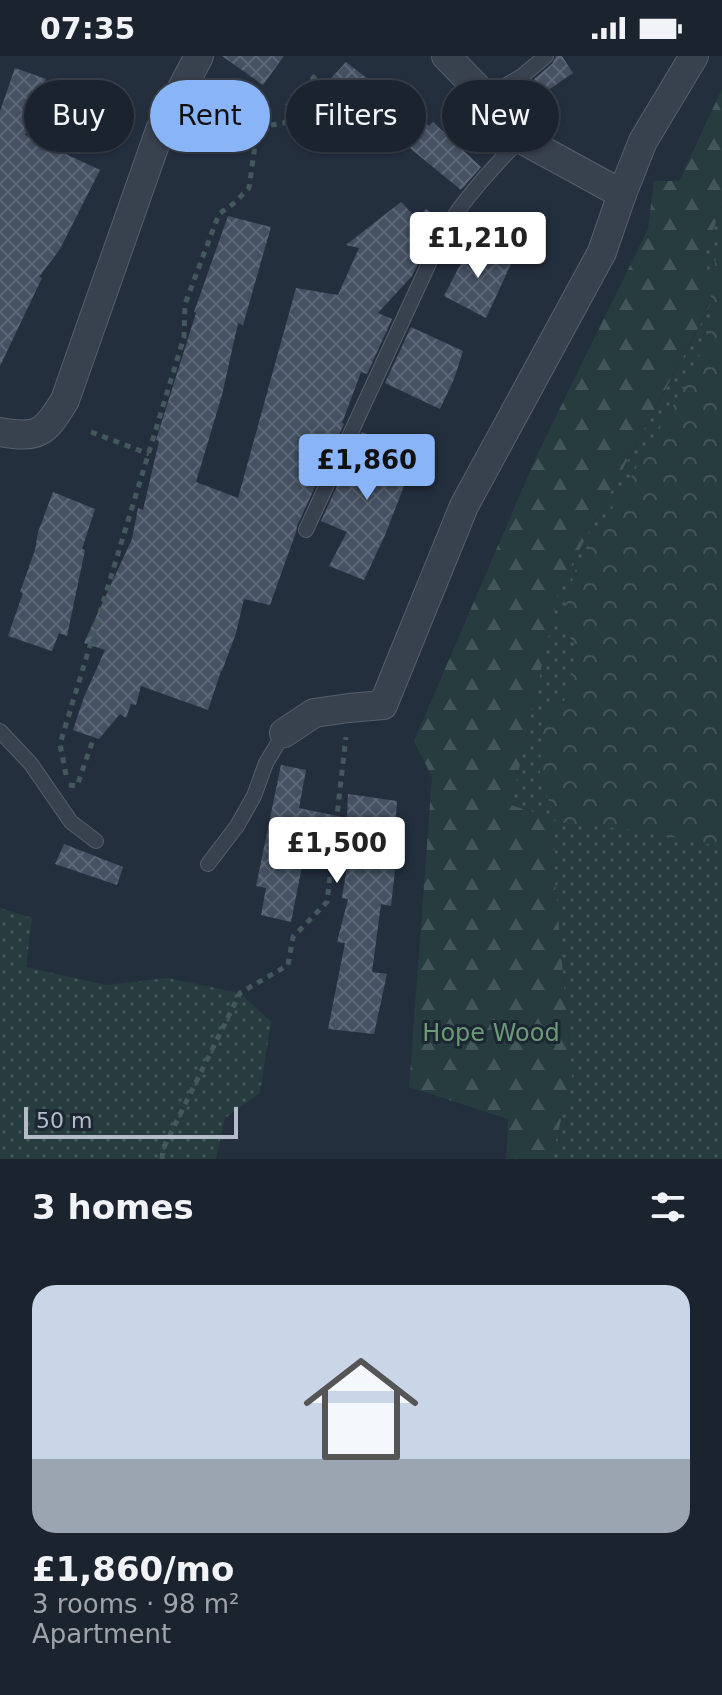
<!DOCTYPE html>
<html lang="en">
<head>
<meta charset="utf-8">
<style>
  :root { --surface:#1b232e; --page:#282f3a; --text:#f1f3f6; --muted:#a0a4aa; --line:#39404a; --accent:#8ab4f8 }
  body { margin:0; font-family:"DejaVu Sans",sans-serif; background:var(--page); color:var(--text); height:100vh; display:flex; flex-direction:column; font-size:30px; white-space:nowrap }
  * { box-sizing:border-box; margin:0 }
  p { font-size:26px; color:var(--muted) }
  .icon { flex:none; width:44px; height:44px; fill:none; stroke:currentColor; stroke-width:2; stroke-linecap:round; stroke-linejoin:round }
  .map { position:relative; height:1103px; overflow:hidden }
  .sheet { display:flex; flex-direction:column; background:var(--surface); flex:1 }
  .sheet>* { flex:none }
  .guide { position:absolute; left:24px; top:24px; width:674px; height:72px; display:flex; gap:16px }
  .scale { position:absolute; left:24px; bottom:20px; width:214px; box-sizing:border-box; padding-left:8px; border:4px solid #b4bcc9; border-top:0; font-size:22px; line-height:28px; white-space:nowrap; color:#b4bcc9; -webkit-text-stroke:6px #1d2633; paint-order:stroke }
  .price { position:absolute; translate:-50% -68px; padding:0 18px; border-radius:8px; background:#fff; color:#222; font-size:26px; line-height:52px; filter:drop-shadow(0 2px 4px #0008) }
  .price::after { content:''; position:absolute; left:50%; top:48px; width:24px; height:18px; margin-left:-12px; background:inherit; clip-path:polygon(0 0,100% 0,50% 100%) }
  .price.selected { background:var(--accent); color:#111 }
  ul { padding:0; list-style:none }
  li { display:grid; align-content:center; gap:16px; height:424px; padding:0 32px }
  li span { display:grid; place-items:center; height:248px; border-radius:24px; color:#555 }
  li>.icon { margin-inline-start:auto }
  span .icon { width:144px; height:144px; fill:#fffc; stroke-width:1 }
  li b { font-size:34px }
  h2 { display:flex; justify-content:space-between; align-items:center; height:96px; padding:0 32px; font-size:34px }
  .pill { padding:0 28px; border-radius:36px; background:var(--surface); box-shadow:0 2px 6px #0004,0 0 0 2px var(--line); font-size:28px; line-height:72px }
  .pill.selected { background:var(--accent); color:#111 }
  .status { display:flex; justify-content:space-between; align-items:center; height:56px; padding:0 40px; background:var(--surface); direction:ltr }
  .status svg { height:22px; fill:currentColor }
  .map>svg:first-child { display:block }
  .grass { fill:url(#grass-dots) }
  .forest { fill:url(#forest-firs) }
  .park { fill:url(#park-crowns) }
  .building { fill:url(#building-cross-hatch) }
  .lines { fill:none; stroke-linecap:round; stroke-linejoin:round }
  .service-casing { stroke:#565f6c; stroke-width:16 }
  .minor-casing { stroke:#565f6c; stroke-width:30 }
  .path { stroke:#44595c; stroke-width:5; stroke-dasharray:6 6; stroke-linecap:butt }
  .service { stroke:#38414e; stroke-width:14 }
  .minor { stroke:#38414e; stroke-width:28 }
  .labels { text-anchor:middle; stroke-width:6; stroke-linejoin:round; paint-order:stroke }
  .park-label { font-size:24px; fill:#6b9a76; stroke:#1d2633 }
</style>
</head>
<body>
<div class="status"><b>07:35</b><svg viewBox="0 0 49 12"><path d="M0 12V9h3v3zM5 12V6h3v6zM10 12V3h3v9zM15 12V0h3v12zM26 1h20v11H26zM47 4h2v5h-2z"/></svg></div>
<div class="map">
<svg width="722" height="1103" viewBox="0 0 722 1103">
  <defs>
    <pattern id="grass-dots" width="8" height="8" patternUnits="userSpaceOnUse" patternTransform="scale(2)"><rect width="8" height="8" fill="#263c3f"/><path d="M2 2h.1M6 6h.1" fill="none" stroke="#435659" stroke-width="1.8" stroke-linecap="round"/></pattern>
    <pattern id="forest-firs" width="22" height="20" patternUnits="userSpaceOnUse" patternTransform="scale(2)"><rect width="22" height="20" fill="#263c3f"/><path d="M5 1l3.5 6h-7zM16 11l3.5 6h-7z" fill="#435659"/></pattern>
    <pattern id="park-crowns" width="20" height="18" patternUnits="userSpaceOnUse" patternTransform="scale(2)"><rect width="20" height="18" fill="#263c3f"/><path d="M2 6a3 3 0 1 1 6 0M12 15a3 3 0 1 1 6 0" fill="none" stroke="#435659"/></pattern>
    <pattern id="building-cross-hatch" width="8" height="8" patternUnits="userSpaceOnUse" patternTransform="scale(2)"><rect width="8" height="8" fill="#455162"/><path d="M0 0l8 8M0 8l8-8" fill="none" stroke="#5d6877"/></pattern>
  </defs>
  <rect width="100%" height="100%" fill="#242f3e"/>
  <g class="grass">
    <polygon points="722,150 722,1103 551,1103 572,1022 555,826 554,763 511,749 559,532 720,232 702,204"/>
    <polygon points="0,852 32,862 26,911 106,929 167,922 240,937 271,966 260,1037 225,1062 216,1103 0,1103"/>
  </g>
  <polygon class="forest" points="722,33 722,150 702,204 720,231 559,532 511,749 554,763 555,826 572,1022 551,1103 506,1103 508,1063 409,1031 432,721 414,685 537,399 648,173 654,125 679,125"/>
  <polygon class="park" points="722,161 722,791 636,774 556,766 540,720 542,648 564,645 578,591 560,569 575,515 695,313 711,264 711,234"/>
  <g class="building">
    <polygon points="222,0 284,0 263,29"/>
    <polygon points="556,0 562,0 573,17 544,37 534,23 552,8"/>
    <polygon points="346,6 429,70 433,66 481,111 461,134 383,70 372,83 312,43"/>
    <polygon points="15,12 46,23 25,79 100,114 60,193 39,221 42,222 0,310 0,55"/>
    <polygon points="401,146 417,163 426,153 440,163 412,220 378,257 392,263 367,318 361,316 342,367 344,368 297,470 296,476 270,549 244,543 236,577 222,615 221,615 208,654 141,630 136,649 131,648 126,662 120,658 99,683 73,674 84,641 105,594 84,587 132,483 138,452 143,454 159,385 156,384 196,257 194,256 228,160 271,171 243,269 238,267 222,339 196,426 238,442 296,232 338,239 359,192 346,189"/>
    <polygon points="473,184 511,208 486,262 444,240"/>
    <polygon points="411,271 463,295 454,323 440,353 385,327"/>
    <polygon points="362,376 416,399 385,479 364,524 329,510 347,476 321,465"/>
    <polygon points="53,436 95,453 82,493 85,494 67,580 59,577 52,595 8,580 23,537 20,536 35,494 38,476"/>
    <polygon points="281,709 306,714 299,752 347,762 348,738 397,745 394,786 398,787 391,850 381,848 372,916 387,918 374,978 328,973 345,887 337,886 348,843 342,842 349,798 306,790 291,866 261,859 266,832 256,830"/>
    <polygon points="64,788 123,811 117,829 55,808"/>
  </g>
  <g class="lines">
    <g class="service-casing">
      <g id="service">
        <polyline points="486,41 522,20 546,0"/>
        <path d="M306,474l137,-297c22,-36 50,-65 79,-96"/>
        <polyline points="0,675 31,708 71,766 96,785"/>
        <polyline points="208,808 237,770 254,740 266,707 284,677"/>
      </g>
    </g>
    <g class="minor-casing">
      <g id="minor">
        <polyline points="446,0 486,41 525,85 622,138"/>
        <path d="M0,376c39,7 45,1 65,-32l95,-270 39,-74"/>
        <polyline points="284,677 314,657 349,652 383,649 464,450 602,196 622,138 643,85 694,0"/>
      </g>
    </g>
    <g class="path">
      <polyline points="91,376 149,398"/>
      <polyline points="66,719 60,688 184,281 185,248 219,158 233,148 249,132 256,82 271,69 284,67 291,61 285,52 318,17"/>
      <polyline points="69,729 77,730 94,681"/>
      <polyline points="162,1103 163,1093 240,937 288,909 293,881 327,846 346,681"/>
    </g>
    <use href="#service" class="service"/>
    <use href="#minor" class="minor"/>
  </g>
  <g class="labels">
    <g class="park-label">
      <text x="491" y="985">Hope Wood</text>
    </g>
  </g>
</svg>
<div class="scale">50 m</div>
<b class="price" style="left:478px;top:224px">£1,210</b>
<b class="price selected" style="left:367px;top:446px">£1,860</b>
<b class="price" style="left:337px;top:829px">£1,500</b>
<div class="guide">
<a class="pill">Buy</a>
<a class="pill selected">Rent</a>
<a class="pill">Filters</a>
<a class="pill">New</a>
</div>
</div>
<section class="sheet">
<h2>3 homes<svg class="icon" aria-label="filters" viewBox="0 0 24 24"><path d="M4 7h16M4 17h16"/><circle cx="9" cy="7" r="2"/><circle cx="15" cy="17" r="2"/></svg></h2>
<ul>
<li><span style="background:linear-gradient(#c9d6e8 70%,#9aa5b1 0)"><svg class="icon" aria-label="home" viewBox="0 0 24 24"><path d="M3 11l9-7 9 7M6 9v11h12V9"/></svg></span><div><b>£1,860/mo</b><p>3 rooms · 98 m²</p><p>Apartment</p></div></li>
</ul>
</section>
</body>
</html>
